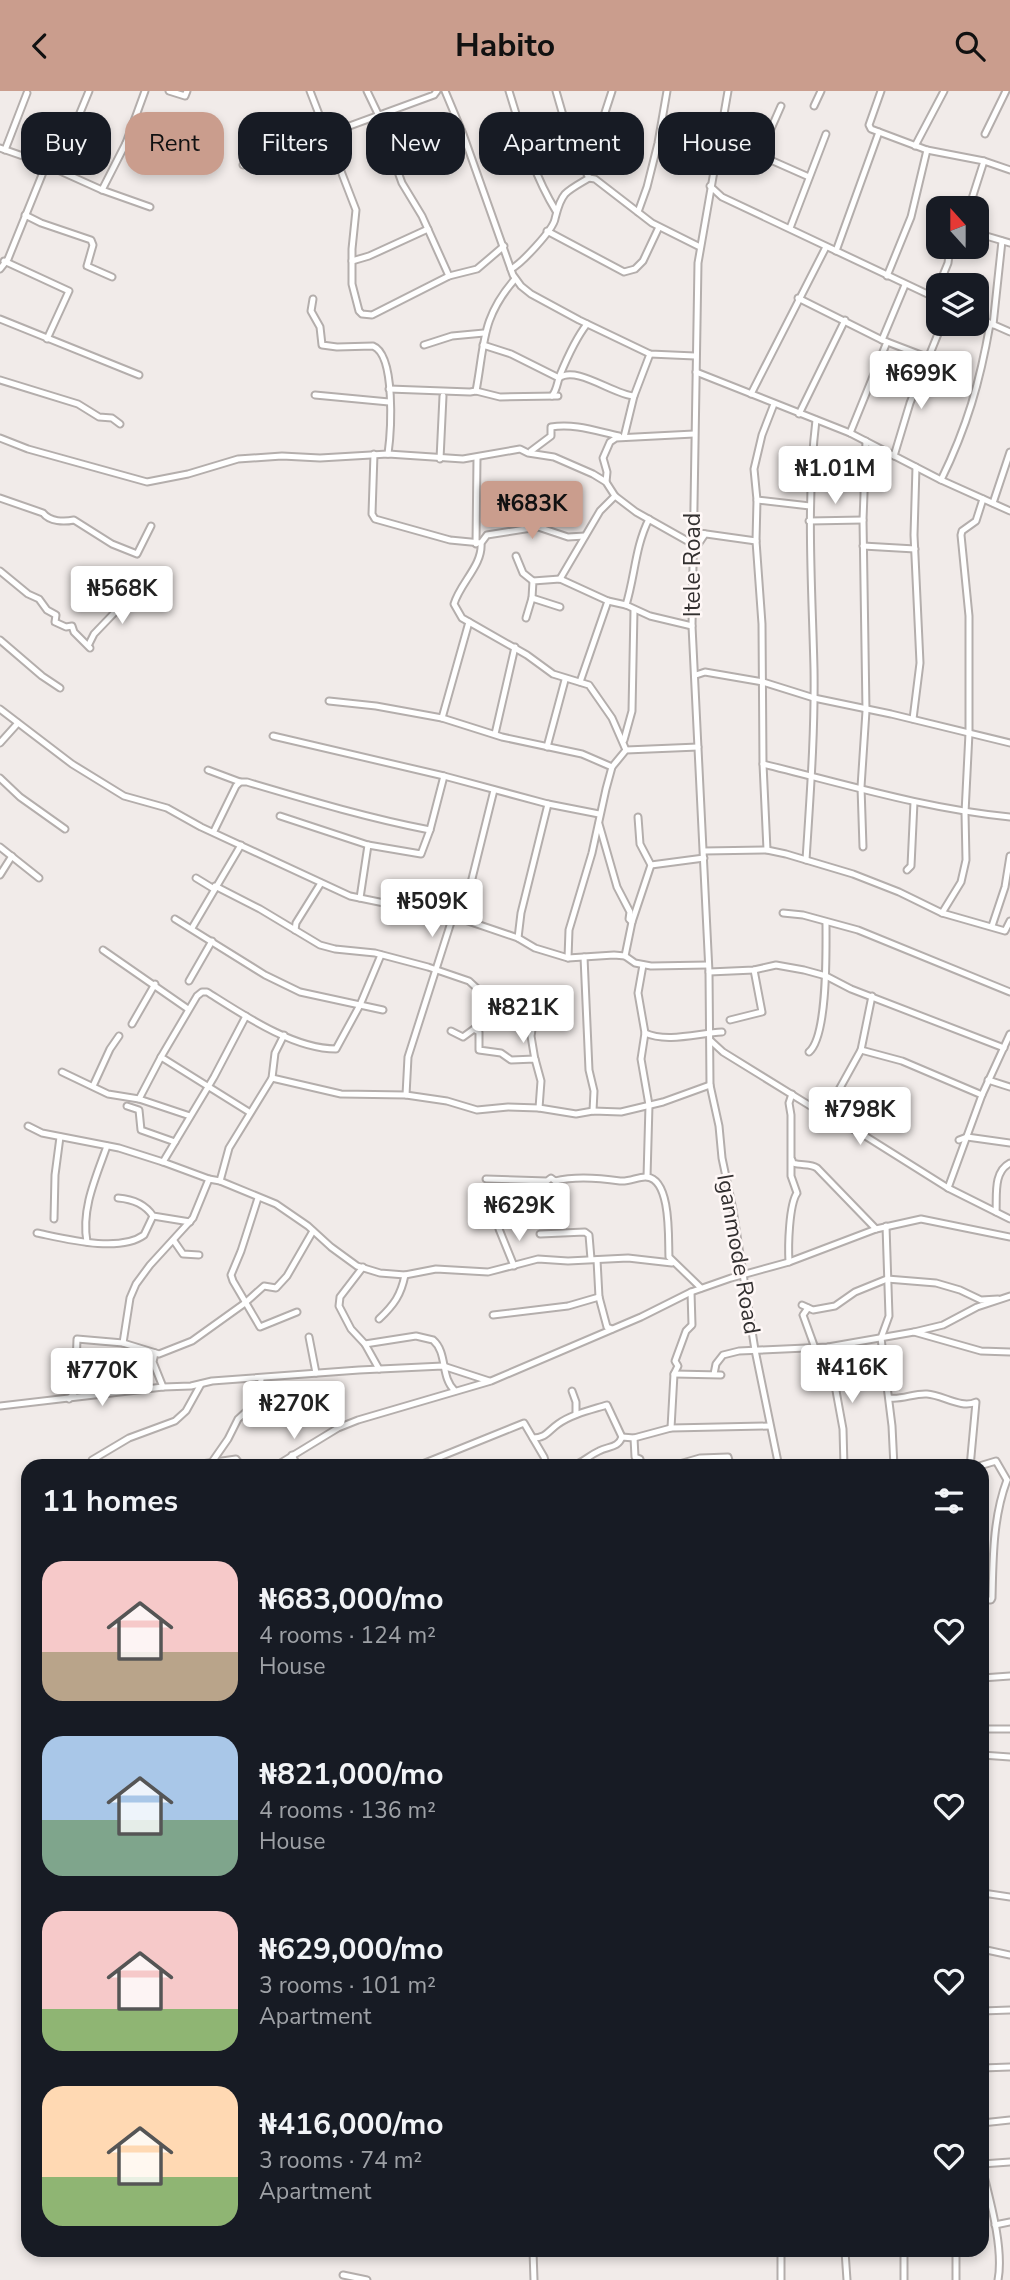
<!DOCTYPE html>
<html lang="en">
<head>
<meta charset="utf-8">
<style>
  :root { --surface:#171b24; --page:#242831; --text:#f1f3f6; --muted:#9ea1a6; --accent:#ca9d8d }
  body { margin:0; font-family:"Nunito Sans",sans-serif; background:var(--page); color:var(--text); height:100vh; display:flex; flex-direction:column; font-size:26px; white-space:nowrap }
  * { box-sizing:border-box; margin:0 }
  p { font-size:23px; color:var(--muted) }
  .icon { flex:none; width:38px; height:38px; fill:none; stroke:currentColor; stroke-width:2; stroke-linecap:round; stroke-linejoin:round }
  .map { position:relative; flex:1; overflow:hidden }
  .details { position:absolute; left:21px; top:1368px; width:968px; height:798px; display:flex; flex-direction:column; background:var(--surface); border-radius:21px; box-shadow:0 4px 10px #0003 }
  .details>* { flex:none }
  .hud { position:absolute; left:21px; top:21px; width:970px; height:63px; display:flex; gap:14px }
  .needle { width:46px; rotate:339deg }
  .tools { position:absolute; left:926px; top:105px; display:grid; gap:14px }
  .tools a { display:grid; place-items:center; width:63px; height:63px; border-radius:14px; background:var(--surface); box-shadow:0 4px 10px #0003; font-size:35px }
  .price { position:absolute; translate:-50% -60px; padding:0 16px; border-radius:7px; background:#fff; color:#222; font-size:23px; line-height:46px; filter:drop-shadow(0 2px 4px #0008) }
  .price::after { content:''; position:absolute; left:50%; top:42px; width:21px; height:16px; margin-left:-10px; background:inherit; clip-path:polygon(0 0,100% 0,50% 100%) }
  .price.current { background:var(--accent); color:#111 }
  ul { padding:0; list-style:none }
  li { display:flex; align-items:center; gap:21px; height:175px; padding:0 21px }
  li span { display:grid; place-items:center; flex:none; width:196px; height:140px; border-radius:21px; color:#555 }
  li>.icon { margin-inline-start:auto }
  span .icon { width:84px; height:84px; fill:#fffc; stroke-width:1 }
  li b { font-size:30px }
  h2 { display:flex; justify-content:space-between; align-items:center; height:84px; padding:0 21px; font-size:30px }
  .tag { padding:0 24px; border-radius:21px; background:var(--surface); box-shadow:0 4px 10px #0003; font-size:24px; line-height:63px }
  .tag.current { background:var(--accent); color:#111 }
  header { display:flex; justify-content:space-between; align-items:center; height:91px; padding:0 21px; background:var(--accent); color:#111; font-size:32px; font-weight:700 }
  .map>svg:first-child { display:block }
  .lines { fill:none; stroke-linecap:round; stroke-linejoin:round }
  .minor-casing { stroke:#b4aeac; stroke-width:9 }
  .minor { stroke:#fff; stroke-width:5 }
  .labels { text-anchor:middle; stroke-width:5; stroke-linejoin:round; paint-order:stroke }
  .street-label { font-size:23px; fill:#333030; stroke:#fff8f7 }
</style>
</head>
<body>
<header><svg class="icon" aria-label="back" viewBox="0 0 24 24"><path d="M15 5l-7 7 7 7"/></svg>Habito<svg class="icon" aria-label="search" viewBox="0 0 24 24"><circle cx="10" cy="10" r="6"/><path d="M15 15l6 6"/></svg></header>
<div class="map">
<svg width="1010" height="2189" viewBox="0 0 1010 2189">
  <rect width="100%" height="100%" fill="#f1ebe9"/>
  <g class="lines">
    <g class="minor-casing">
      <g id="minor">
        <polyline points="169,0 185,5 187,0"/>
        <polyline points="310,0 356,119 352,158 352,193 359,220 362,223 372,224 449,185 477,178 504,155"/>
        <polyline points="367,0 379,25"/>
        <polyline points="445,0 463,43 513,184 521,195 531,203 579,229 650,263 695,265"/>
        <path d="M509,0c13,42 24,83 47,120"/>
        <polyline points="556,0 571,52 589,87"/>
        <polyline points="728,0 698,172 692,535 709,881 710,994 719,1035 722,1067 733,1119 755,1259 779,1376"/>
        <polyline points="881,0 869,34 871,38 927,59 984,70 969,117"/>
        <polyline points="781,15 763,56 766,67 809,86"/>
        <polyline points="814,15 821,0"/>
        <polyline points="985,43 1006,0"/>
        <polyline points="126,52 145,0"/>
        <polyline points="915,55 944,0"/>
        <polyline points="0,57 40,71 102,99 150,116"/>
        <polyline points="5,59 27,2"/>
        <polyline points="390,59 402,92 422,125 449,185"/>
        <polyline points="575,63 585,61 599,40 612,0"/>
        <polyline points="984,70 1010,79"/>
        <polyline points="243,74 434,4 437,0"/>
        <polyline points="51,77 75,34 89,0"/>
        <polyline points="710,95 722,106 938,208"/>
        <polyline points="102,99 126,52 183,68"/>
        <polyline points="638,121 647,96 658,52 667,0"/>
        <polyline points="25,124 41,132 91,149 93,154 87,175 112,186"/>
        <polyline points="790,137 826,43"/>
        <polyline points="547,140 624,181 635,178 643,170 659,136"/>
        <polyline points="976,142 1010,152"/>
        <polyline points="836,160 879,41"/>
        <polyline points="4,170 69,200 47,248"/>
        <polyline points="352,170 369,165 428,138"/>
        <polyline points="0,178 8,168 46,74"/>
        <path d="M511,178c10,-5 42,-39 44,-50 2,-8 4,-18 10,-25 6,-6 16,-11 24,-16l6,1 57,44 48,24"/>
        <polyline points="887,185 911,126 927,59"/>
        <polyline points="939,194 948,172 950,156"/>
        <polyline points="798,207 882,249 929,267"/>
        <path d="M313,208l-2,12 9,16 2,18 15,2 36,-1c23,9 18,86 15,108"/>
        <polyline points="976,226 1010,241"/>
        <polyline points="0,228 139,284"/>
        <polyline points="993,234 1002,150"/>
        <polyline points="882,249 905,194"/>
        <polyline points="424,254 452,245 484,242"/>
        <path d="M483,254l28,9 48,24c17,-13 55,17 75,18"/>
        <polyline points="696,281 850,342 941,389 1010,420"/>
        <polyline points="0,289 78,313 99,326 112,327 120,333"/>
        <polyline points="389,298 470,301 476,300 500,306 558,305"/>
        <path d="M476,300c9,-48 5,-73 39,-112"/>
        <polyline points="751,303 826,156"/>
        <polyline points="315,304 389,311"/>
        <path d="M552,305c5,-6 5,-13 8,-21 7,-17 16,-37 27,-51"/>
        <polyline points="799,323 845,229"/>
        <polyline points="850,342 887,251"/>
        <polyline points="624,346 634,305 650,263"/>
        <polyline points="0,347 28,358 147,391 188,383 238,368 282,365 320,367 388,363 463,368 520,358 528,362 554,366 593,383 606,391 615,405 636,421 691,452"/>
        <path d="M531,360l20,-15v-9c23,-4 45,4 68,9"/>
        <polyline points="374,363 372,423 375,428 450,449 481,452"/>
        <polyline points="894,365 910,312 942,233"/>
        <polyline points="440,368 443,305"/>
        <path d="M941,389c26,-53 39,-98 49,-156"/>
        <polyline points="606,391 607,381 603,367 610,351 616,347 694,343"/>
        <path d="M0,407l43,15c7,9 21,9 31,7l38,24 25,10 14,-28"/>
        <polyline points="757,409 810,415"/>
        <polyline points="993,412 1010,361"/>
        <polyline points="809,430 863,429"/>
        <polyline points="692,441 756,450"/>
        <path d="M585,445l-17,1 -30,-10 -51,8 -6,8c2,22 -21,40 -27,61l8,14 65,37 26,19 36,11 23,33 14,32"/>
        <polyline points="476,453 477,367"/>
        <polyline points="863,455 915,458"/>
        <polyline points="693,461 705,443"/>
        <polyline points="516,465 523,482 533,490"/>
        <polyline points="0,480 28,503 39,508 47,519 56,524 55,531 66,536 72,535 74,541 90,557"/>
        <polyline points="560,488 600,420 615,405"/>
        <polyline points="532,507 560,516"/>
        <path d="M626,514c9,-29 9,-58 23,-86"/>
        <polyline points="526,527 532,507 533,490 560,488 608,510 626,514 650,525 692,535"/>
        <polyline points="0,549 42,585 60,597"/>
        <polyline points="89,553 94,543 118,518 133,507"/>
        <polyline points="696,584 705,581 763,591 814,607 891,623 1010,652"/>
        <polyline points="580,591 608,510"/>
        <polyline points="329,610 376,615 442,627 502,646 582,663 612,676"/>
        <polyline points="0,618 72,673 124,705 167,717 201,736 350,805 462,828 518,847 535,857 568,867 614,864 625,865 635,872 651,875 708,874"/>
        <polyline points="442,627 469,531"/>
        <polyline points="913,628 920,572 914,444 916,376"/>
        <polyline points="495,643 515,556"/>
        <polyline points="273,645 444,685 548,713"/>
        <polyline points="624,649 632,620 634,519"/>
        <polyline points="0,652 18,632"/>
        <polyline points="547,656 565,589"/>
        <path d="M763,673c82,20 163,45 247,53"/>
        <polyline points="208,679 240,691"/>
        <polyline points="0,687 20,706 65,738"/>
        <polyline points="280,725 368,754 421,763 430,739 444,685"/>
        <polyline points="599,733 617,796 630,821 629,828 632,831 625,865"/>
        <path d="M214,740l22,-45 4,-4h7c61,18 121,36 183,48"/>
        <polyline points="0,756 39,787"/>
        <polyline points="863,756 861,696 866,620 863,429 866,350"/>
        <polyline points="767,759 763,673 762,533 756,450 757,409 754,378 762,344 774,313"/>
        <polyline points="704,760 767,759 786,763 853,783 899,801 942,822 1005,840 1010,830"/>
        <path d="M806,769c4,-63 9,-127 8,-191 -2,-83 -8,-166 2,-249"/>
        <polyline points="651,774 704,767"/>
        <polyline points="907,779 911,775 914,711"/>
        <polyline points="0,784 12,765"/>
        <polyline points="196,787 214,798"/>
        <polyline points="215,795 260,818 320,854 335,858 375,862 428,876 469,890 482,902"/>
        <polyline points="360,807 368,754"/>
        <polyline points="783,822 803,824 858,839 1010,901"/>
        <polyline points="942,822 961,791 966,769 965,722 969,642 969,525 961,444 962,440 976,430 983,408"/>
        <polyline points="175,828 265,884 300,901 383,919"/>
        <polyline points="462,828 494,699"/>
        <polyline points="632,831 651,774 640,753 638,726"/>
        <polyline points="992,835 1005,796 1010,765"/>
        <polyline points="192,837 241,754"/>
        <polyline points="295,839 296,832 321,792"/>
        <polyline points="518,847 521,822 548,713 599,723"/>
        <polyline points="103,859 188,918"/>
        <polyline points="584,866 589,979 594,1000 593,1020"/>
        <polyline points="568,867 569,839 592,762 606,698 612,676 626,659 698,656"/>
        <polyline points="643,874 638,902 645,942 641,968 649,1014 647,1086"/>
        <polyline points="709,881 754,879 776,874 804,879 826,885 851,898 1004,957"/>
        <polyline points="189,890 212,850"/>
        <polyline points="534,926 531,945 535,969"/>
        <polyline points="730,929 762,921 754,879"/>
        <polyline points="132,933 155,893"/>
        <polyline points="451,940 463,946 474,938 479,941 479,959 501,962 511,969 535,968 541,990 539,1017"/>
        <path d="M645,942c22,10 54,0 77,-1"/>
        <polyline points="711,950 723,961 825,1024 862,1043 948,1097 1010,1128"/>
        <polyline points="861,959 902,970 982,1004"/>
        <path d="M809,961c19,-16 17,-103 17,-129"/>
        <polyline points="161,966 139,1008 190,1025"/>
        <polyline points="62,981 108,1003 139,1008"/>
        <polyline points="272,987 341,1003 406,1004 447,1010 477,1019 508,1016 539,1017 576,1023 593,1020 621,1021 663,1011 710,994"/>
        <polyline points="988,989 1010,996"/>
        <polyline points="93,995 110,958 119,945"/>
        <polyline points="406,1004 408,966 453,825"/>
        <polyline points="127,1015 139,1019 141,1039 175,1051"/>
        <path d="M249,1021l-88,-55 36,-61 5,-4h5c35,22 86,57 129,57l24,-44 21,-50"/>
        <polyline points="825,1024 861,959 872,905"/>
        <polyline points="28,1035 42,1042 119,1057 163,1071 214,986 246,925"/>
        <polyline points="959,1049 967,1046 1010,1052"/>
        <path d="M792,1069l1,3c9,3 17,0 24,5l59,61"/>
        <polyline points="163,1071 209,1088"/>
        <path d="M486,1088l61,2 4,-3 4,3c20,-5 45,-3 65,0 10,1 19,-5 27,-4 25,3 21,65 22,80l32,31"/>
        <polyline points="220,1090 229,1057 272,987 275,962 284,944"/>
        <polyline points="948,1097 982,1004 1010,943"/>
        <path d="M118,1107c13,1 27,6 35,18l37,6"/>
        <polyline points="258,1107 241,1160 231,1184 233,1190 260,1236 297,1221"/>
        <path d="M996,1121c1,-17 -3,-40 14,-49"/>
        <polyline points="54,1128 55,1084 60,1046"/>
        <polyline points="886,1135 889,1225 881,1247 892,1335 894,1376"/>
        <polyline points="499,1138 514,1175"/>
        <path d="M37,1142c29,6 82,20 107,2l9,-19"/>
        <polyline points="540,1143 585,1141 589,1144 591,1168"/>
        <polyline points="174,1150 183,1163 199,1164"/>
        <path d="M87,1151c-6,-33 9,-65 20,-96"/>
        <polyline points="597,1169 599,1206 607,1236 612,1238"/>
        <path d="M789,1171c-1,-16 0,-57 8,-69l-6,-17v-61l-2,-12 3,-9"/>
        <polyline points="363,1176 340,1206 339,1215 351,1238 365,1253 379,1278"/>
        <polyline points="802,1214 813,1219 835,1215 855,1201 887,1188 936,1192 960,1199 981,1209 998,1208"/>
        <polyline points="808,1217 803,1224 815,1257"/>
        <polyline points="493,1224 568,1215 599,1206"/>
        <path d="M379,1228c15,-14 22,-24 26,-44"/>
        <polyline points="914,1241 943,1234 977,1216 1010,1205"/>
        <polyline points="309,1246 316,1282"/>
        <polyline points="123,1252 130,1207 136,1193 150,1174 193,1127 209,1088 220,1090 276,1113 308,1135 331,1156 357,1175 380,1182 405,1184 436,1178 488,1181 538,1168 568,1170 628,1167 672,1172"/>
        <path d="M365,1253l51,-8 17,4c15,13 7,37 22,51"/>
        <polyline points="828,1256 843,1338 844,1376"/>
        <polyline points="155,1262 153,1271 163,1296"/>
        <polyline points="674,1283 721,1284"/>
        <polyline points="714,1283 716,1273 723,1264 739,1260 828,1256 914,1241 981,1260 1010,1261"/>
        <polyline points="572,1300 576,1311 576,1323"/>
        <path d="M890,1307c11,2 25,-5 37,-4 16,1 34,15 49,8l-6,65"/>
        <polyline points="69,1308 75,1301 77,1248 123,1252 159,1263 192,1250 245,1212 264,1195 276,1197 287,1185 313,1140"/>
        <polyline points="0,1315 163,1296 191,1295 212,1290 359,1279 443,1275 489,1290"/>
        <polyline points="671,1337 674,1283 678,1275 675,1270 686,1240 692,1234 691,1201"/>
        <polyline points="622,1346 634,1347 671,1337 770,1335"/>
        <path d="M533,1347c13,0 15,-7 25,-14 14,-10 33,-14 49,-19l15,32"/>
        <polyline points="634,1347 635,1366 640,1368 642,1376"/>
        <polyline points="292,1364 298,1376"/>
        <polyline points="92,1369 129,1347 175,1330 186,1320 201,1293"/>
        <polyline points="212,1371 228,1348 238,1328 260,1308 261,1287"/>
        <polyline points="181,1376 236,1368 242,1376"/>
        <polyline points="274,1376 338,1337 358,1329 491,1290 641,1226 691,1201 731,1187 789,1171 876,1138 921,1128 1010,1146"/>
        <polyline points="415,1376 524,1332 544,1366 547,1376"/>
        <path d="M569,1376c15,-4 17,-10 30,-16 10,-5 19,-3 23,-14"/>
        <polyline points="669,1376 700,1367 728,1366 731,1376"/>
        <polyline points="976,1376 996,1370 1007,1389"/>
        <path d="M982,1509h9l1,-2c1,-40 1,-81 15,-118"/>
        <polyline points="982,1587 1010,1585"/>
        <polyline points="982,1638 1010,1638"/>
        <polyline points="982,1664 1010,1666"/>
        <polyline points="982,1759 982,1807"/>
        <polyline points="983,1802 1010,1806"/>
        <polyline points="982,1858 1010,1864"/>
        <polyline points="982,1920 1010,1919"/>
        <polyline points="982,1977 1010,1976"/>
        <polyline points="982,2032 1010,2029"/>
        <polyline points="982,2073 1010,2071"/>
        <path d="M982,2077c8,32 22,81 16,112"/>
        <polyline points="995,2134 1010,2131"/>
        <polyline points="533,2160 534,2189"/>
        <polyline points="845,2160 847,2189"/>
        <polyline points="904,2160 904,2189"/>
        <polyline points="956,2160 956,2189"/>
        <polyline points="343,2184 367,2189"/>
        <polyline points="781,2189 781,2160"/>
      </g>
    </g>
    <use href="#minor" class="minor"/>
  </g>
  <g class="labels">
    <g class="street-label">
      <text transform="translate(692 474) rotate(-90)" y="8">Itele Road</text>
      <text transform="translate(739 1163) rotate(80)" y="8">Iganmode Road</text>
    </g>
  </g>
</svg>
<div class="tools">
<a><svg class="needle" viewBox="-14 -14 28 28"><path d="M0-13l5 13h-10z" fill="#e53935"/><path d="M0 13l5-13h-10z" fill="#9ea1a6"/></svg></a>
<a><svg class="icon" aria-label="layers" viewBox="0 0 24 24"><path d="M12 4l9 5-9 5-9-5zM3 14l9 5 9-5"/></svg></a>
</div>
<b class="price" style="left:921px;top:320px">₦699K</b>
<b class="price" style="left:835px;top:415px">₦1.01M</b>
<b class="price current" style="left:532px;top:450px">₦683K</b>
<b class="price" style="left:122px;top:535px">₦568K</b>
<b class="price" style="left:432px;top:848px">₦509K</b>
<b class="price" style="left:523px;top:954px">₦821K</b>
<b class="price" style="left:860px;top:1056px">₦798K</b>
<b class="price" style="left:519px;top:1152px">₦629K</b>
<b class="price" style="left:852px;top:1314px">₦416K</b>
<b class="price" style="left:102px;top:1317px">₦770K</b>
<b class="price" style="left:294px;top:1350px">₦270K</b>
<div class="hud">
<a class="tag">Buy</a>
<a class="tag current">Rent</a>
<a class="tag">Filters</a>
<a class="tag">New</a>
<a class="tag">Apartment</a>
<a class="tag">House</a>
</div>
<section class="details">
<h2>11 homes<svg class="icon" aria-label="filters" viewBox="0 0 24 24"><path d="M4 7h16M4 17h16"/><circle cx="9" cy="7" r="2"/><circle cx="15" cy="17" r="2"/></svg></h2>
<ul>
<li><span style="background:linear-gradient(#f6c9c9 65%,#b9a48a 0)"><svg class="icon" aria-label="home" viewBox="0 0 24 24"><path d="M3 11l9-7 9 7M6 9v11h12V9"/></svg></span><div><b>₦683,000/mo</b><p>4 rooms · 124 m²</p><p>House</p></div><svg class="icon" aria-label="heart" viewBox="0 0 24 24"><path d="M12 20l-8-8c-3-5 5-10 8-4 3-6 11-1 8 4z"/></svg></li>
<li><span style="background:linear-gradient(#a9c7e8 60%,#7fa58c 0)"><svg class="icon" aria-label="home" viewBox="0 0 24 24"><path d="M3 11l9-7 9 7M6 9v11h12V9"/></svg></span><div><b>₦821,000/mo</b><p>4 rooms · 136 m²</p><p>House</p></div><svg class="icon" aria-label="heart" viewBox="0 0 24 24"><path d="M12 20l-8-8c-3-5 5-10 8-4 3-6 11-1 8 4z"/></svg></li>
<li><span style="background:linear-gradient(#f6c9c9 70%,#8fb573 0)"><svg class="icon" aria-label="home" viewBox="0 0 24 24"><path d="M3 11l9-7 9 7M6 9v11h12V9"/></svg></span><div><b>₦629,000/mo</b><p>3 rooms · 101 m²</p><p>Apartment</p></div><svg class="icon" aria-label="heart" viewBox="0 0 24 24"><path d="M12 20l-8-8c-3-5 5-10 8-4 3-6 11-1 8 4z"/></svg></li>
<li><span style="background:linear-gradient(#ffd9b3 65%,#8fb573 0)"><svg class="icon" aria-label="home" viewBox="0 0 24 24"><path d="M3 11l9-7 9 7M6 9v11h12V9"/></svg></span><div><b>₦416,000/mo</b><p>3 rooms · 74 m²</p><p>Apartment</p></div><svg class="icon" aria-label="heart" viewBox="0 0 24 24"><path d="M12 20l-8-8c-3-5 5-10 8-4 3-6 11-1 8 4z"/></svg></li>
</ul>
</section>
</div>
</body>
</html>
